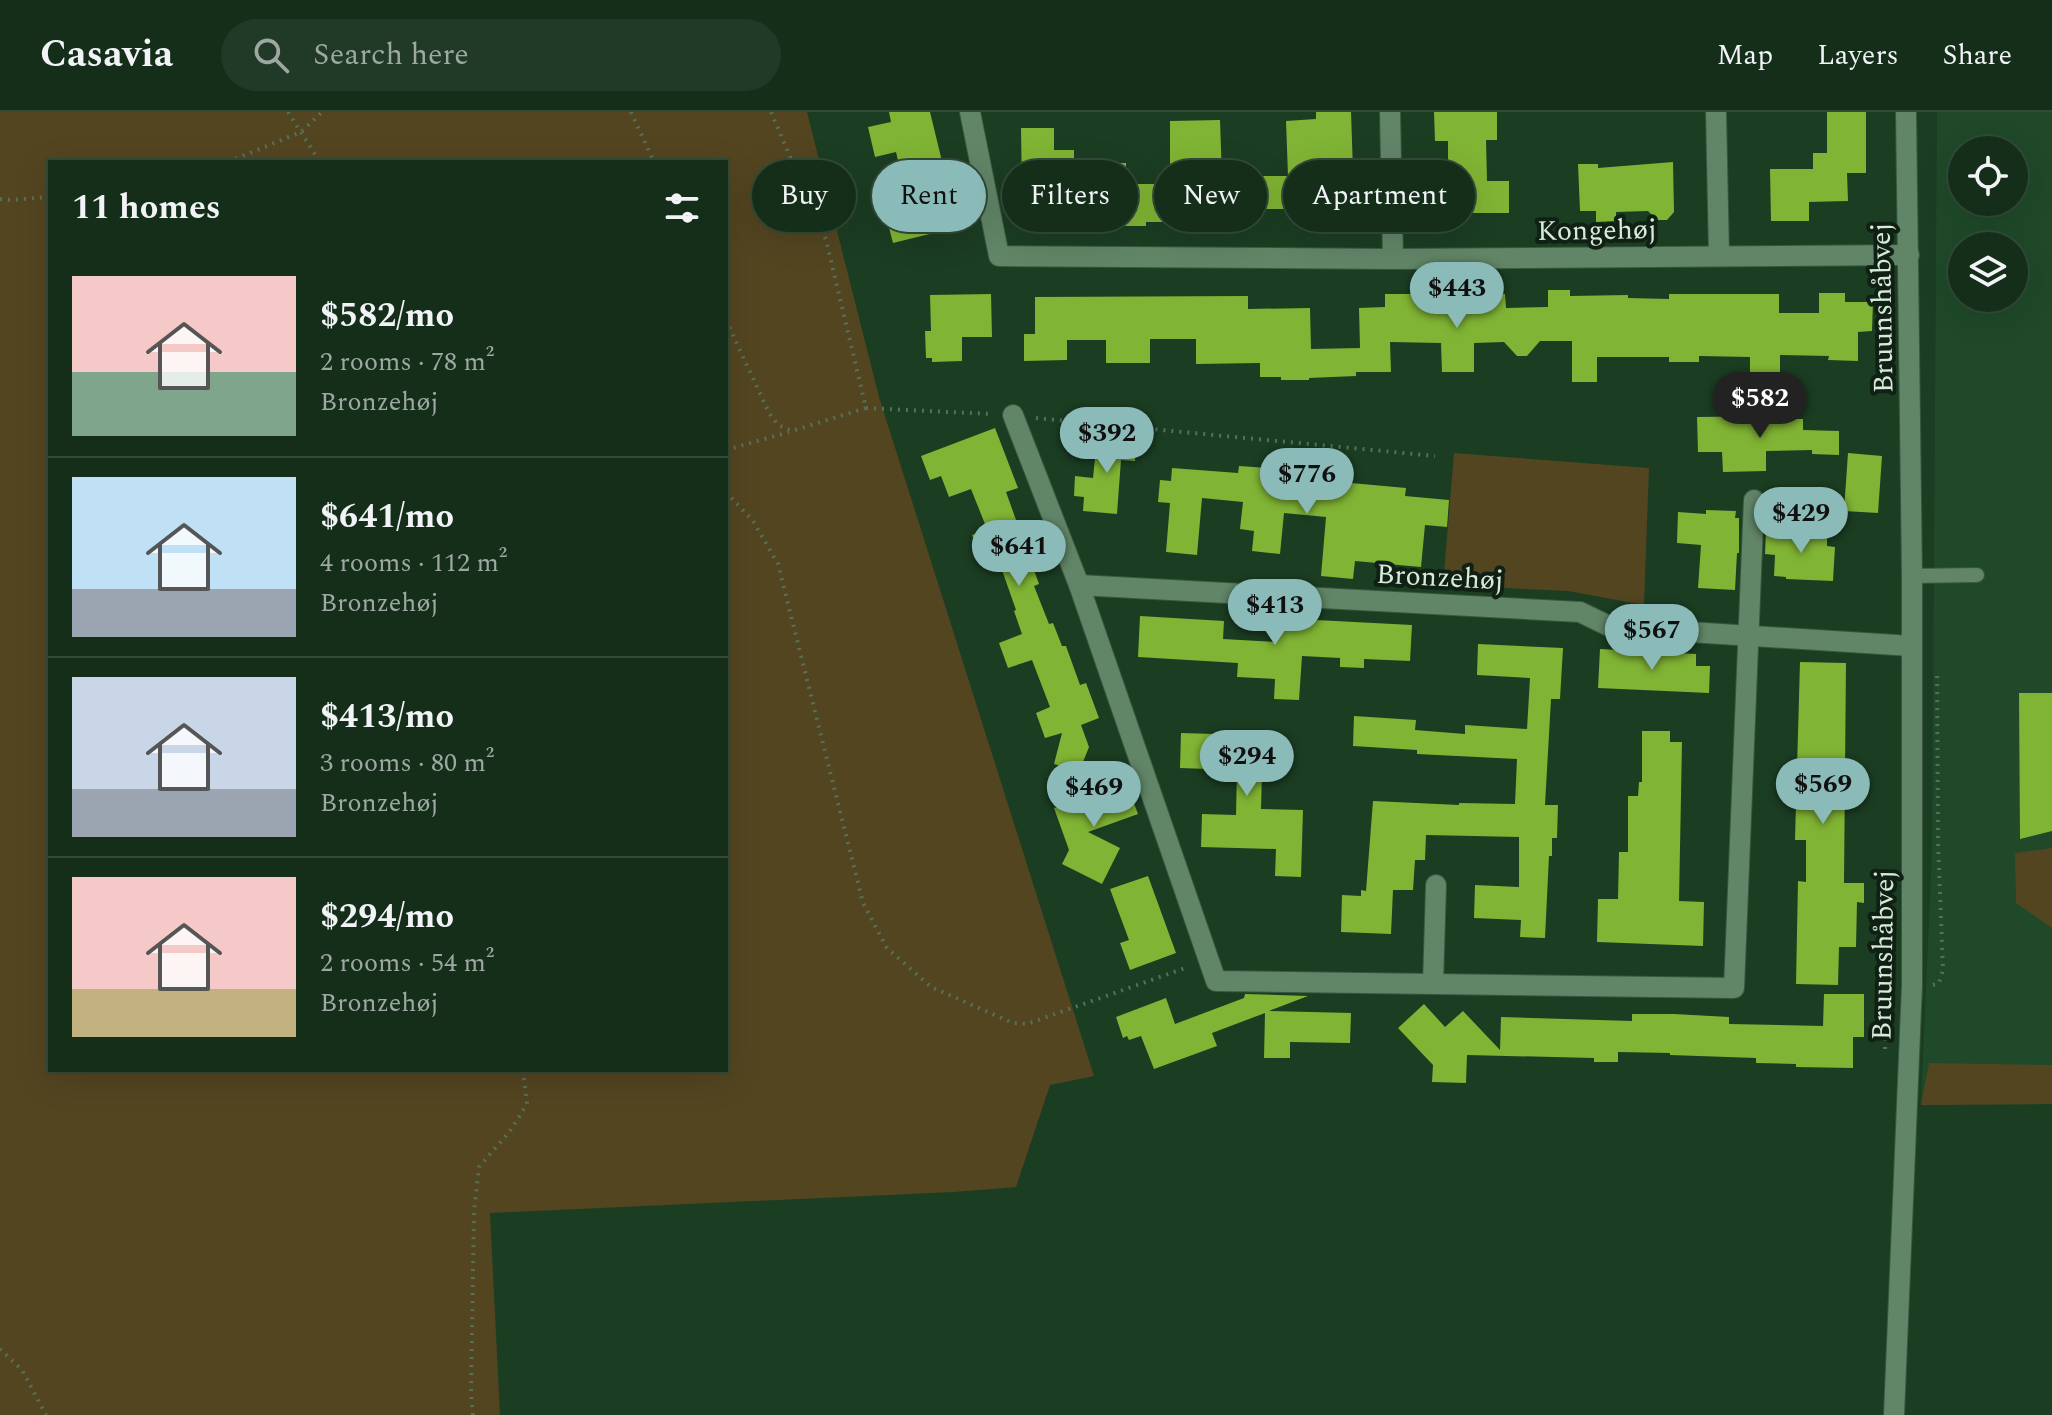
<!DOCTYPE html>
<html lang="en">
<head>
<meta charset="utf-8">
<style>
  :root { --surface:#142e1a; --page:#213a27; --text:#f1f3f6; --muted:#9da8a2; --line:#334a39; --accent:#8bbbb9 }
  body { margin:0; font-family:Spectral,serif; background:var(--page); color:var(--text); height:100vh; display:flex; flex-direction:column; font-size:30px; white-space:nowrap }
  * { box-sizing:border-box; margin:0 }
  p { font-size:26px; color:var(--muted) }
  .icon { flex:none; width:44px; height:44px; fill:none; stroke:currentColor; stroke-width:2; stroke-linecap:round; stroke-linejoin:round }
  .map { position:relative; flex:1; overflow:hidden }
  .side { position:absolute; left:48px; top:48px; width:680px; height:912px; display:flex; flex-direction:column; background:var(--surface); border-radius:0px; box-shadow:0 8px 32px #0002,0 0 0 2px var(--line) }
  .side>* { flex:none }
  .top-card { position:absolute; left:752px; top:48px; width:760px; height:72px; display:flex; gap:16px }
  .fabs { position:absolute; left:1948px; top:24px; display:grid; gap:16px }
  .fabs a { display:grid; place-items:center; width:80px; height:80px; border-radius:50%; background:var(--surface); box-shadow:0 8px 32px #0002,0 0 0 2px var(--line); font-size:40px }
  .price { position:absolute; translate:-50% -68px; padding:0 18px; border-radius:28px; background:var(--accent); color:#111; font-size:26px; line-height:52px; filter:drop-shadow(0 2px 4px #0008) }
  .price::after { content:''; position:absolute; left:50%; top:48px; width:24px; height:18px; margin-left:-12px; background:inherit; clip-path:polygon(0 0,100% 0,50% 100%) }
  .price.current { background:#222; color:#fff }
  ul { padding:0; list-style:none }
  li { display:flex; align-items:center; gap:24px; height:200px; padding:0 24px }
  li+li { border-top:2px solid var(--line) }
  li span { display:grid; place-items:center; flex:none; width:224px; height:160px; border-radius:0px; color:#555 }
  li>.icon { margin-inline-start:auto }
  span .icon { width:96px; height:96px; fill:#fffc; stroke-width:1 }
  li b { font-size:34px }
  h2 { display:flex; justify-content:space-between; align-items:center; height:96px; padding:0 24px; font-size:34px }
  .chip { padding:0 28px; border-radius:36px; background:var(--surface); box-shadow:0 8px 32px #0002,0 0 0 2px var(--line); font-size:28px; line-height:72px }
  .chip.current { background:var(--accent); color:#111 }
  header { display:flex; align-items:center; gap:48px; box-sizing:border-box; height:112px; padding:0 40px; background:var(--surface); border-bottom:2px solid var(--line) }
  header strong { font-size:38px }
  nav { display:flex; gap:44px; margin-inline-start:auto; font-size:28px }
  .search { width:560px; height:72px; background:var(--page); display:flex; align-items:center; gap:20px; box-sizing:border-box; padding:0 28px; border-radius:44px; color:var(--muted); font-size:30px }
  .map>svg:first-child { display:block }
  .built { fill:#1f4929; fill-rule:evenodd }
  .green { fill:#534520; fill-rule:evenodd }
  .building { fill:#80b434 }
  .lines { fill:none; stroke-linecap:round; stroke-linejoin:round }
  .service-casing { stroke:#395740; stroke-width:16 }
  .minor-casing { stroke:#395740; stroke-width:22 }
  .tertiary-casing { stroke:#395740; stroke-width:22 }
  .path { stroke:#54725a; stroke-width:4; stroke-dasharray:2 6; stroke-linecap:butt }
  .service { stroke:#618567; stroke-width:14 }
  .minor { stroke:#618567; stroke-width:20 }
  .tertiary { stroke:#618567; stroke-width:20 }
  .labels { text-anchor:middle; stroke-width:8; stroke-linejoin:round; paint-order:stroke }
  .street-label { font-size:28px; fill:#d7ebda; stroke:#112014 }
</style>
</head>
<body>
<header>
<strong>Casavia</strong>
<div class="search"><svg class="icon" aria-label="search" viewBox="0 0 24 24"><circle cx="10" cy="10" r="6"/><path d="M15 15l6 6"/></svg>Search here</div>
<nav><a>Map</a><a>Layers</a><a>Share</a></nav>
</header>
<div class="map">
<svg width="2052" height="1303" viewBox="0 0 2052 1303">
  <rect width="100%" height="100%" fill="#1b3d22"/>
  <path class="built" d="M1937,0h115v992l-131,1 11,-255zM1962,38h52v52h-52zM1962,134h52v52h-52z"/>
  <g class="green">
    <path d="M0,0h807l72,285 215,679 -44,9 -34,102 -62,5 -464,21 10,202h-500zM50,50h676v908h-676z"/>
    <polygon points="1454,341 1649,356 1644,493 1568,479 1443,473"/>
    <polygon points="2052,736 2052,816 2016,791 2015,741"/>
    <polygon points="1929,951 2052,953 2052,992 1921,993"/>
  </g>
  <g class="building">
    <polygon points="889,0 930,0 958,115 893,131 885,100 909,94 896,40 875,45 868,15 891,10"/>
    <polygon points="1316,0 1351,0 1354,88 1324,88 1324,97 1247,97 1247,64 1288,64 1286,9 1316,7"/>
    <polygon points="1434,0 1497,0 1497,28 1486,28 1487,69 1509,69 1509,101 1445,101 1445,69 1448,69 1448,29 1435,29"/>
    <polygon points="1827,0 1866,0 1866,61 1847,61 1848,89 1809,90 1809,109 1771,109 1770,57 1813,57 1813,41 1827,41"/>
    <polygon points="1220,8 1222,66 1205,66 1205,96 1202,96 1202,110 1146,110 1146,114 1093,114 1093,80 1022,80 1021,16 1054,16 1054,38 1074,38 1074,51 1126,51 1126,72 1170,72 1170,9"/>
    <polygon points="1673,50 1674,100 1667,108 1657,108 1648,99 1616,100 1616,109 1596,110 1596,99 1580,99 1578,52 1598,52 1598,56"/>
    <polygon points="1548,178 1570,178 1570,184 1628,183 1628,186 1669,187 1669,182 1779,182 1779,201 1819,201 1819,181 1845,181 1845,190 1873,190 1872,219 1858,220 1858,249 1828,248 1829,244 1780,243 1780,264 1750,265 1750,245 1699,244 1699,250 1669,250 1669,245 1597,245 1597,270 1572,270 1572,229 1540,229 1527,244 1517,244 1504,230 1474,231 1474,260 1442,260 1441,231 1390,230 1391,260 1356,260 1356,264 1309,266 1309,268 1281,268 1281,265 1260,265 1260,251 1196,252 1196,227 1150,227 1150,251 1106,251 1106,228 1067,228 1067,248 1024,249 1024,222 1035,222 1035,185 1248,184 1248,197 1310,196 1311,237 1360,236 1359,196 1385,195 1385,182 1505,182 1506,196 1548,195"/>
    <polygon points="991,182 992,225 962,225 962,249 932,250 932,246 926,246 925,219 931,219 930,183"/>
    <polygon points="1789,304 1789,307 1803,307 1803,318 1839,319 1839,343 1812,342 1812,338 1766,339 1766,359 1723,360 1722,340 1698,340 1697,305"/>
    <polygon points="995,316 1018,376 1006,380 1039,472 1034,474 1049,512 1053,511 1062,534 1066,534 1080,573 1086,571 1099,606 1081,613 1089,635 1079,660 1054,652 1062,621 1045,626 1036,601 1050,595 1032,548 1008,556 999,531 1022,522 1014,499 1016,498 1002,458 998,460 991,438 979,442 972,423 987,417 971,377 949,385 941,364 930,368 921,344"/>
    <polygon points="1112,319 1137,321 1135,349 1121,348 1117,402 1083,399 1084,385 1074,384 1075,364 1093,366 1096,337 1111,338"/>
    <polygon points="1848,341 1882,344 1878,401 1844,399"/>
    <polygon points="1239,354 1268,356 1267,372 1329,375 1329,369 1406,376 1405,384 1449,388 1447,415 1425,413 1421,455 1355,449 1353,467 1321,464 1326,405 1284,401 1280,442 1252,439 1254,419 1240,417 1243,390 1202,386 1197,443 1166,440 1170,391 1158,390 1160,368 1171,369 1172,356 1238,361"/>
    <polygon points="1706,398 1736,399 1735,406 1739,406 1739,441 1737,441 1735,478 1698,476 1701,433 1677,431 1678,400 1706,402"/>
    <polygon points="1766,418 1827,422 1827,434 1835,435 1833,469 1786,467 1786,465 1774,464 1775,443 1765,442"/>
    <polygon points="1140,504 1224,509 1223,527 1276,530 1277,511 1297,512 1297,507 1412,513 1410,549 1364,547 1364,556 1340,555 1340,546 1302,544 1299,588 1274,587 1275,567 1237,565 1238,551 1138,545"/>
    <polygon points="1478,532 1563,536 1560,587 1551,587 1545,693 1558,693 1557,726 1552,726 1552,744 1549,744 1545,826 1520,825 1521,808 1474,806 1475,773 1519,775 1519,725 1426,723 1425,748 1415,748 1413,778 1393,778 1391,822 1341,820 1342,783 1361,784 1361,778 1366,779 1373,689 1459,693 1459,691 1515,692 1517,647 1417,642 1417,638 1353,634 1354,604 1416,608 1415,618 1465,622 1465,613 1527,617 1530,566 1477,563"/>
    <polygon points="1600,537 1696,542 1696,554 1710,554 1709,581 1598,576"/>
    <polygon points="1800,550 1846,551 1844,771 1864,771 1864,791 1857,790 1856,835 1839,835 1838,873 1796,872 1798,769 1806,770 1806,728 1795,728"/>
    <polygon points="2019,581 2052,581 2052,719 2020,727"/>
    <polygon points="1642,619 1670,619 1670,630 1682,630 1679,789 1704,790 1703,834 1597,830 1598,787 1618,787 1619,740 1628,740 1628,684 1638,684 1639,670 1642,670"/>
    <polygon points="1181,621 1279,624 1278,659 1262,659 1261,697 1303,698 1301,765 1275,764 1276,737 1201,735 1202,702 1236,703 1237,658 1180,656"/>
    <polygon points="1126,670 1138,702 1088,720 1120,736 1102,772 1062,752 1069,738 1054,696"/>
    <polygon points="1148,764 1176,841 1130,858 1120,831 1129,828 1110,777"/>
    <polygon points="1245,882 1308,884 1269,899 1351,901 1350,931 1290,930 1290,946 1264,946 1265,901 1212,921 1217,934 1154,957 1141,924 1129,928 1127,924 1123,926 1116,905 1166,886 1175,912 1244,886"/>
    <polygon points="1824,882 1864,882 1864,925 1853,925 1853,956 1796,955 1796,952 1756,951 1756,946 1670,943 1670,941 1618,940 1618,950 1594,950 1594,946 1467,943 1466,971 1432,970 1433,953 1398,916 1424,892 1445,915 1463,899 1500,938 1501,905 1632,909 1632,902 1674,902 1729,905 1729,912 1823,914"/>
  </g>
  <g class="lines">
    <g class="service-casing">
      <polyline id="service" points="1912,464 1977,463"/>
    </g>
    <g class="minor-casing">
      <g id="minor">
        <polyline points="970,0 999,144 1393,147 1909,143"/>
        <polyline points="1390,0 1393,147"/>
        <polyline points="1716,0 1719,143"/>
        <polyline points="1013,303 1079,473 1216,869 1734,876 1754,388"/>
        <polyline points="1079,473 1580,500 1611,515 1912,534"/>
        <polyline points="1433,872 1436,773"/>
      </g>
    </g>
    <g class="tertiary-casing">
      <polyline id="tertiary" points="1894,1303 1912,873 1912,464 1906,0"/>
    </g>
    <g class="path">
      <polyline points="288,0 320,50"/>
      <polyline points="631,0 654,50"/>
      <polyline points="228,50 301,20 322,0"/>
      <polyline points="0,87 10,88 50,85"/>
      <polyline points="726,208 769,301 778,313 792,319 866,296 826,128 771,0"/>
      <polyline points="866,296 991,302"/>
      <polyline points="1036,306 1435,344"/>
      <polyline points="726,338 789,320"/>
      <polyline points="726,380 753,409 778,452 863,791 887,836 931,875 1013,911 1027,912 1188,855"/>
      <polyline points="1933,873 1939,871 1943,858 1938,730 1937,559"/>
      <polyline points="1885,937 1887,879 1889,874"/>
      <polyline points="0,1237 22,1258 46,1303"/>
      <polyline points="473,1303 471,1282 474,1100 479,1055 510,1019 527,992 523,958"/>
    </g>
    <use href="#service" class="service"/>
    <use href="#minor" class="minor"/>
    <use href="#tertiary" class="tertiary"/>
  </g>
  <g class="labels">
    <g class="street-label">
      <text transform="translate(1597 117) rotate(-1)" y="10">Kongehøj</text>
      <text transform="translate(1881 196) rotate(-91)" y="10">Bruunshåbvej</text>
      <text transform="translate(1440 464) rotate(3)" y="10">Bronzehøj</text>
      <text transform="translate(1882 843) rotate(-89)" y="10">Bruunshåbvej</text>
    </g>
  </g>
</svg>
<div class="fabs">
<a><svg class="icon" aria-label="locate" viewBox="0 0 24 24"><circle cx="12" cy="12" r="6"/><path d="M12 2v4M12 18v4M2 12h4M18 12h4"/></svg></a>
<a><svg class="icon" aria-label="layers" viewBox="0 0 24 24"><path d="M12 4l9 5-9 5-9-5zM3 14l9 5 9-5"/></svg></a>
</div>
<b class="price" style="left:1457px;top:218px">$443</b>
<b class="price current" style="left:1760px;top:328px">$582</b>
<b class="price" style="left:1107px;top:363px">$392</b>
<b class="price" style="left:1307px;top:404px">$776</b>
<b class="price" style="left:1801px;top:443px">$429</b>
<b class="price" style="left:1019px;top:476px">$641</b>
<b class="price" style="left:1275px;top:535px">$413</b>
<b class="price" style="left:1652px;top:560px">$567</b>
<b class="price" style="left:1247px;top:686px">$294</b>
<b class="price" style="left:1823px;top:714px">$569</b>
<b class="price" style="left:1094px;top:717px">$469</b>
<div class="top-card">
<a class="chip">Buy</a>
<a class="chip current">Rent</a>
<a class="chip">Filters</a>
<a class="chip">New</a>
<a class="chip">Apartment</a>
</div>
<section class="side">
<h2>11 homes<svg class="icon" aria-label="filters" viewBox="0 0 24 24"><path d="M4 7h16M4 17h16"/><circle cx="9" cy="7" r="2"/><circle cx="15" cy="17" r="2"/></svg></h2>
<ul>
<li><span style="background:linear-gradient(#f6c9c9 60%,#7fa58c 0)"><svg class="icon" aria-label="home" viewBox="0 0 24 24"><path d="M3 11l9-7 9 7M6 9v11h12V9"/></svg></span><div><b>$582/mo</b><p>2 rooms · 78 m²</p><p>Bronzehøj</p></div></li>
<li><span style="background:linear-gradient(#bfe0f5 70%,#9aa5b1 0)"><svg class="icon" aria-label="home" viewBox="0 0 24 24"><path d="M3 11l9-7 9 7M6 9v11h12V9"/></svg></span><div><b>$641/mo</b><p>4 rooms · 112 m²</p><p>Bronzehøj</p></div></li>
<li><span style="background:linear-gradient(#c9d6e8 70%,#9aa5b1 0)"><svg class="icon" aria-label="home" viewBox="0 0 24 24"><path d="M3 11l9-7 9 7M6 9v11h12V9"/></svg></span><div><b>$413/mo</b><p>3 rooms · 80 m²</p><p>Bronzehøj</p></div></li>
<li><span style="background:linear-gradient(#f6c9c9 70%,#c2b280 0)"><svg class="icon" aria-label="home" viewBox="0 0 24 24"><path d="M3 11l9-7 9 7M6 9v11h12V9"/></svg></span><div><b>$294/mo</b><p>2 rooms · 54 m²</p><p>Bronzehøj</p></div></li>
</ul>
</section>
</div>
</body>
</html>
